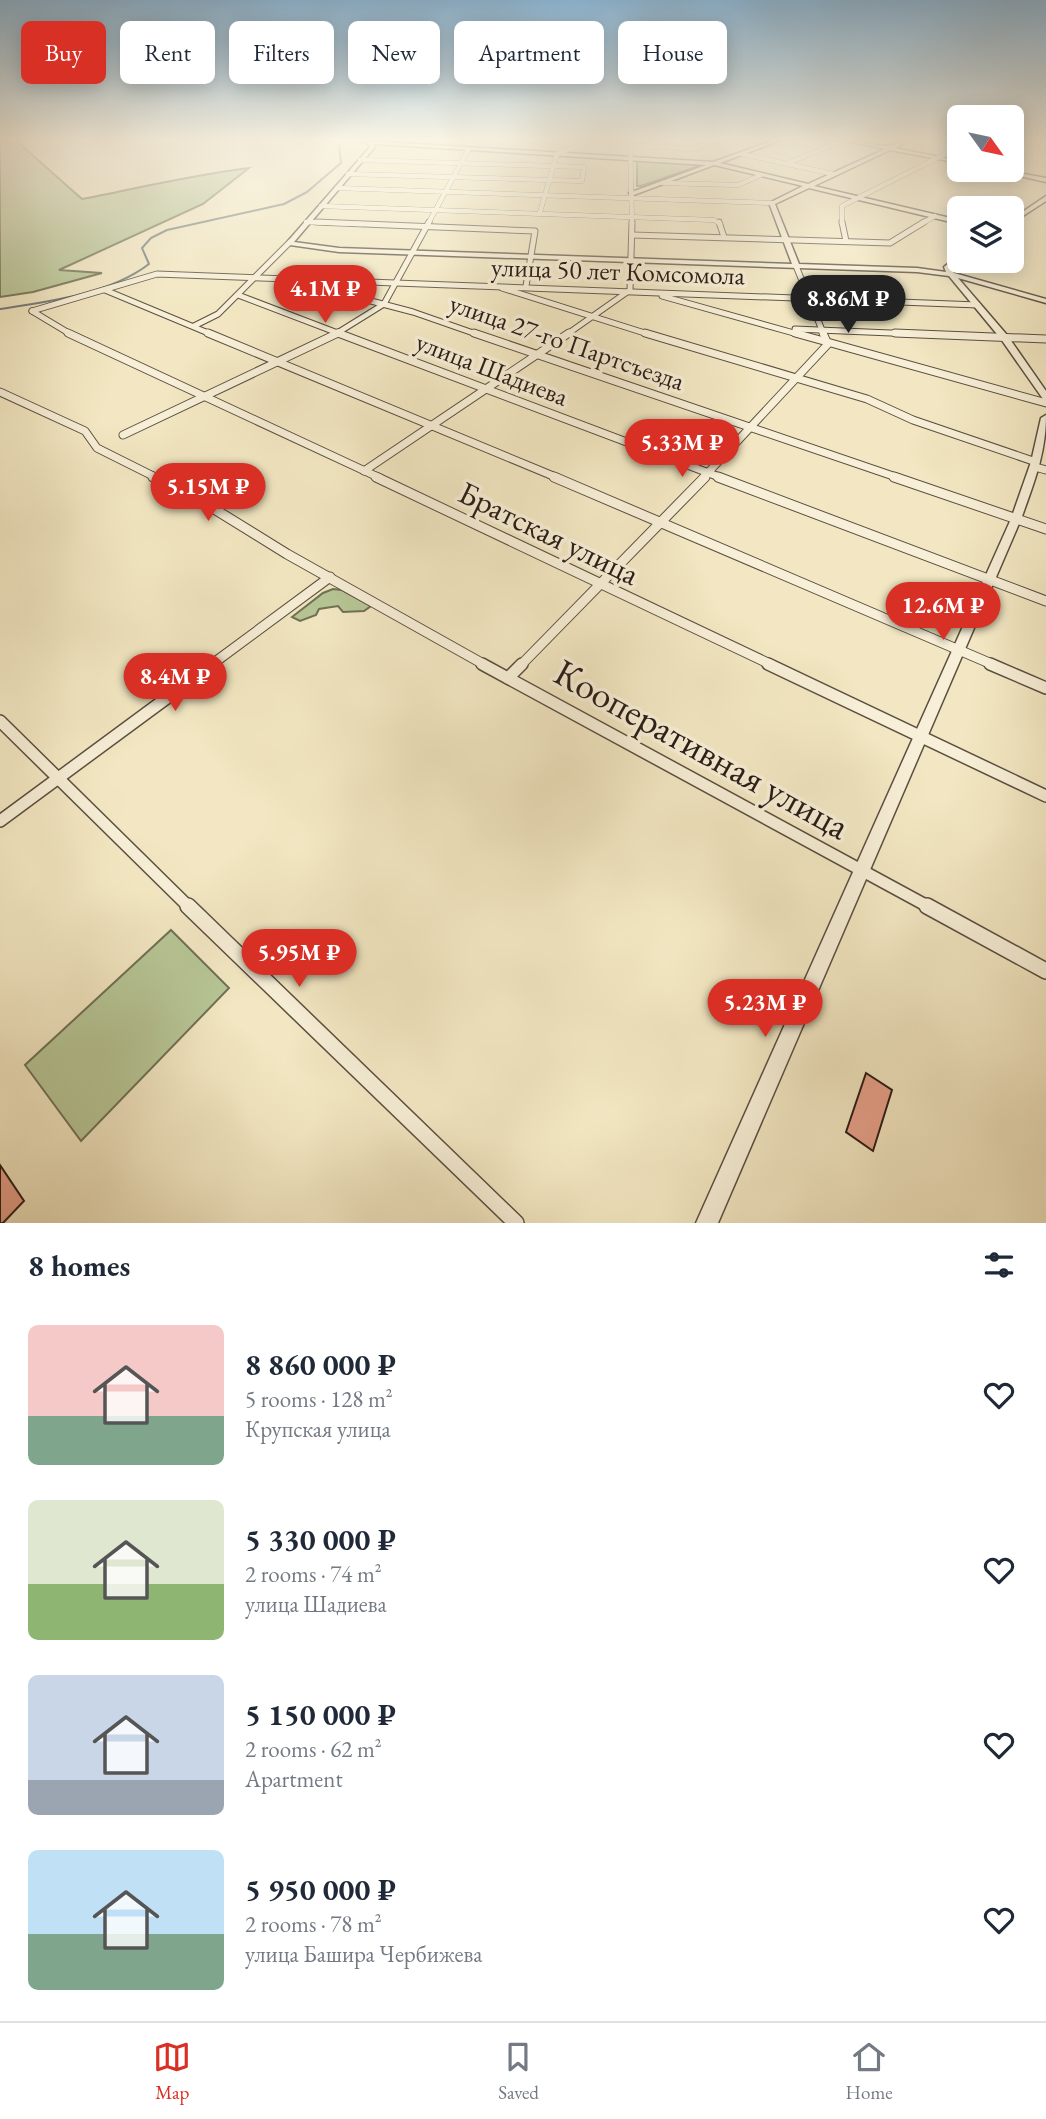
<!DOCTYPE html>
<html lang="en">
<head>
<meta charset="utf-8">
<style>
  :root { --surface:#fff; --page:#f2f2f3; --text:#1f2937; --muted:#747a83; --line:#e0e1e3; --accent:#d93025 }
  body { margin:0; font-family:"EB Garamond",serif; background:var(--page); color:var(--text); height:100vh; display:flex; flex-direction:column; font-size:26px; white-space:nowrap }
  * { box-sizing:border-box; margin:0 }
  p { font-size:23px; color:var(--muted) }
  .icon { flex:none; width:38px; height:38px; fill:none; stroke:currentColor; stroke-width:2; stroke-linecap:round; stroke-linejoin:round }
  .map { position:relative; height:1223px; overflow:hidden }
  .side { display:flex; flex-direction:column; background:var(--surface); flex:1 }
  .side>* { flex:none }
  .guide { position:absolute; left:21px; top:21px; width:1004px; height:63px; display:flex; gap:14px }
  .needle { width:46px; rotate:123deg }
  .fabs { position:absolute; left:947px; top:105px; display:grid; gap:14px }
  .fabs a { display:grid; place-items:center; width:77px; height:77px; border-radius:10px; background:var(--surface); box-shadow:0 4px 18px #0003; font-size:35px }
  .price { position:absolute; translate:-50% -60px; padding:0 16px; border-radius:24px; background:var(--accent); color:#fff; font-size:23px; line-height:46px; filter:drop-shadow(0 2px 4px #0008) }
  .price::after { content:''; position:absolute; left:50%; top:42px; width:21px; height:16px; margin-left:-10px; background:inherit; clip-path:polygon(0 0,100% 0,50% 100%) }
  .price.current { background:#222; color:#fff }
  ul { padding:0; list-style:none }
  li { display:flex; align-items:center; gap:21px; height:175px; padding:0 28px }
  li span { display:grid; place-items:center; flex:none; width:196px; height:140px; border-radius:10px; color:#555 }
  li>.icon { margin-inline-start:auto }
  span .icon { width:84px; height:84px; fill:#fffc; stroke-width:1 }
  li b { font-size:30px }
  h2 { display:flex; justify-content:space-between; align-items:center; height:84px; padding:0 28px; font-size:30px }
  .pill { padding:0 24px; border-radius:10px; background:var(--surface); box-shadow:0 4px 18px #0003; font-size:24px; line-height:63px }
  .pill.current { background:var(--accent); color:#fff }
  .menu { display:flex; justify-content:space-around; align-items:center; height:98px; border-top:2px solid var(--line); background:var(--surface); font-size:19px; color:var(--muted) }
  .menu a { display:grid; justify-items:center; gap:4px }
  .menu .current { color:var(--accent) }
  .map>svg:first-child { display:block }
  .green { fill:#b7c696; stroke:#707156; stroke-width:2 }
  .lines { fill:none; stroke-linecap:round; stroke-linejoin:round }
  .stream { stroke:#717c7b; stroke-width:2 }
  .building { fill:#e7a18b; stroke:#291c16; stroke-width:2 }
  .minor-far5-casing { stroke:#5b4f41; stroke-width:5 }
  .minor-far4-casing { stroke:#5b4f41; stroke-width:7 }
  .minor-far3-casing { stroke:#5b4f41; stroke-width:9 }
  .minor-far2-casing { stroke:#5b4f41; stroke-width:11 }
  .minor-far1-casing { stroke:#5b4f41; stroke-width:14 }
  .minor-casing { stroke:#5b4f41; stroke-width:18 }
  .tertiary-casing { stroke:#5b4f41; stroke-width:3 }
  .minor-far5 { stroke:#f7efd7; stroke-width:4.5 }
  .minor-far4 { stroke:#f7efd7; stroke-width:5 }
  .minor-far3 { stroke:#f7efd7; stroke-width:7 }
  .minor-far2 { stroke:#f7efd7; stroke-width:9 }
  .minor-far1 { stroke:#f7efd7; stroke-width:11 }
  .minor { stroke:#f7efd7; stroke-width:15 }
  .tertiary { fill:#f7efd7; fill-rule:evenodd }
  .labels { text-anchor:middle; stroke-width:7; stroke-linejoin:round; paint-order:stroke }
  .far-street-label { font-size:26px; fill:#291c16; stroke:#f7efd7 }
  .street-label { font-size:32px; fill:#291c16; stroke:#f7efd7 }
  .near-street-label { font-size:38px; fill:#291c16; stroke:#f7efd7 }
</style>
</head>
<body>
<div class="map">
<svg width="1046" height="1223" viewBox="0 0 1046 1223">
  <rect width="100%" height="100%" fill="#f2e7c2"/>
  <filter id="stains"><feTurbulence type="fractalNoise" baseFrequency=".00286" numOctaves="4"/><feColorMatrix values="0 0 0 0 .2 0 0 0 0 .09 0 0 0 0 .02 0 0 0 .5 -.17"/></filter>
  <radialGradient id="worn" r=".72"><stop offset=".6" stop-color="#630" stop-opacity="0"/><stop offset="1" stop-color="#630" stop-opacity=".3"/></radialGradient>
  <g class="green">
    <path d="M0,138h13l69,61c56,-11 110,-24 167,-31l-46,36 -144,66 43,3 -69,19 -33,5z"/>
    <polygon points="637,159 692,164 699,166 641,186 637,186"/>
    <polygon points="333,589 342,590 371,606 364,611 343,612 338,606 319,609 316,615 300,621 292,617 323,593"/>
    <polygon points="171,930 229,988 81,1141 25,1065"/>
  </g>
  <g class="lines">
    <path class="stream" d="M0,309c48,-7 110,-15 149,-45l-7,-16 9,-10 16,-8 117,-26 23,-12 34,-29 -2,-18 -11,-7"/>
  </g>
  <g class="building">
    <polygon points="866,1073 892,1090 873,1151 846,1132"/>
    <polygon points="0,1165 24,1201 3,1223 0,1223"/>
  </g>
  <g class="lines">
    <g class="minor-far5-casing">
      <g id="minor-far5">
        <polyline points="630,138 632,224"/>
        <polyline points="1012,140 1046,146"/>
        <polyline points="630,145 692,149 726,138"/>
        <polyline points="742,154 833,174"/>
        <polyline points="788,163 849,138"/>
        <polyline points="348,174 582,181 584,167 360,160"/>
        <polyline points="663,183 738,185 761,175"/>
        <polyline points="337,188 772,203"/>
        <polyline points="321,206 714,220 720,224"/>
        <polyline points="540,212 557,154 600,138"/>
        <polyline points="306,222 361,224"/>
        <polyline points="428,224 468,150"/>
        <polyline points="842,224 842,206 959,147"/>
        <polyline points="921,224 935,216"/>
      </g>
    </g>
    <g class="minor-far4-casing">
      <g id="minor-far4">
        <polyline points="316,222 535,231 526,286"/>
        <polyline points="719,222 724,237"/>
        <polyline points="842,222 846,241"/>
        <polyline points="632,235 890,243 924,222"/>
        <polyline points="796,266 824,335"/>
        <polyline points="502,288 651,335"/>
        <polyline points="105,290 213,335"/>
        <polyline points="238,295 343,335"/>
        <polyline points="352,296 413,312 479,335"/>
        <polyline points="662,296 801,335"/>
        <polyline points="32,311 72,335"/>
        <polyline points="32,311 157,274 978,305"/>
        <polyline points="194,326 218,314 290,242"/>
        <polyline points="795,329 939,335"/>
        <polyline points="334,335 384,304 429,222"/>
        <polyline points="566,335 630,290 632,222"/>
      </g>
    </g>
    <g class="minor-far3-casing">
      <g id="minor-far3">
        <polyline points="68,333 380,478"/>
        <polyline points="208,333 558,478"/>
        <polyline points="338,333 722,478"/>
        <polyline points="474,333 899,478"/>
        <polyline points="645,333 867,399 913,420 1036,462"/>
        <polyline points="795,333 1046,403"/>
        <polyline points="895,333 1046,339"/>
        <polyline points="0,392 85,431 97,448 157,478"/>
        <polyline points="123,435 338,333"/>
        <polyline points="1035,467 1046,470"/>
        <polyline points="364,471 569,333"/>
        <polyline points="703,478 828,344 823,333"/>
      </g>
    </g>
    <g class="minor-far2-casing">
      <g id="minor-far2">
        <polyline points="153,477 203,502 287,554 485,665"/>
        <polyline points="376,477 772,665"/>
        <polyline points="554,477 994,665"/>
        <polyline points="718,477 1046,601"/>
        <polyline points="894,477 1046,529"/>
        <polyline points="211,665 330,577"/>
        <polyline points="521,665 705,477"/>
      </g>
    </g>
    <g class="minor-far1-casing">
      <g id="minor-far1">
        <polyline points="482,664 931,908"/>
        <polyline points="768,664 1046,796"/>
        <polyline points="990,664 1046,688"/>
        <polyline points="508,678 522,664"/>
        <polyline points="0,721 190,908"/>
        <polyline points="0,821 213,664"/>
      </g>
    </g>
    <g class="minor-casing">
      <g id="minor">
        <polyline points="188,906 516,1223"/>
        <polyline points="927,906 1046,971"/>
      </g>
    </g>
    <g class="tertiary-casing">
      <g id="tertiary">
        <path d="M356,138l12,3 345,21 67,-24h7l-67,25 88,21 77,-35 -50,-11c18,0 34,8 52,8 9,0 17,-8 27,-8l-19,10 64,13v2l-69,-13 -76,36 145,34v4l-150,-36 -34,16 24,60 118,4 29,4 -2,-5 15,-12v5l-9,8 4,5 92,26v4l-88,-25 49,57 39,56v9l-3,-1 -42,-60 -52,-63 -32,-4 -578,-20 -49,-7 -2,-4 82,-94v-2zM374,144l332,21 -77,28 2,3 83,-31 89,21 -34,17 23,61 -453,-16 -45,-6 80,-94z"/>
        <polygon points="993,170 1002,170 1046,178 1046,182"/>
        <polygon points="1046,196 1046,201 1012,223 1012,219"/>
        <path d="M1046,415c0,38 -12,68 -25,104l-303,704h-22l315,-704 20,-57 10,-44z"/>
      </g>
    </g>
    <use href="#minor-far5" class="minor-far5"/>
    <use href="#minor-far4" class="minor-far4"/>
    <use href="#minor-far3" class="minor-far3"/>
    <use href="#minor-far2" class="minor-far2"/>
    <use href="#minor-far1" class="minor-far1"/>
    <use href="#minor" class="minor"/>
    <use href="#tertiary" class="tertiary"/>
  </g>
  <linearGradient id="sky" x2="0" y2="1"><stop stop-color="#8bb7d7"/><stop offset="0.45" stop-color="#f9f4e4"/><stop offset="1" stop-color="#f9f4e4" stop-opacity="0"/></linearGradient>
  <rect width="1046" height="309" fill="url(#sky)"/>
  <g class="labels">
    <g class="far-street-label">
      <text transform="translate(618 271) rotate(2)" y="9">улица 50 лет Комсомола</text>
      <text transform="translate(567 342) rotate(19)" y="9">улица 27-го Партсъезда</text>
      <text transform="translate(492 369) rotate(21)" y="9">улица Шадиева</text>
    </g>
    <g class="street-label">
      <text transform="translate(549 533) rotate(26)" y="11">Братская улица</text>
    </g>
    <g class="near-street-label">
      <text transform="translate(702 749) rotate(29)" y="13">Кооперативная улица</text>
    </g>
  </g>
  <rect width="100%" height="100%" filter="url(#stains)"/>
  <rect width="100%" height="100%" fill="url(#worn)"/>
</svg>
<div class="fabs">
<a><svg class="needle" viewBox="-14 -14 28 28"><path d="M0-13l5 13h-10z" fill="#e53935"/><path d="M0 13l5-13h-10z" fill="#747a83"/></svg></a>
<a><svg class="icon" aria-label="layers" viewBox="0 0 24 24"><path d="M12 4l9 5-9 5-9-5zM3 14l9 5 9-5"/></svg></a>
</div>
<b class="price" style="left:325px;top:325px">4.1M ₽</b>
<b class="price current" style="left:848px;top:335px">8.86M ₽</b>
<b class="price" style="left:682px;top:479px">5.33M ₽</b>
<b class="price" style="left:208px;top:523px">5.15M ₽</b>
<b class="price" style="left:943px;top:642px">12.6M ₽</b>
<b class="price" style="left:175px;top:713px">8.4M ₽</b>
<b class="price" style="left:299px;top:989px">5.95M ₽</b>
<b class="price" style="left:765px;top:1039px">5.23M ₽</b>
<div class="guide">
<a class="pill current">Buy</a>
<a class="pill">Rent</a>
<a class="pill">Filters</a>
<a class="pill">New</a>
<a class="pill">Apartment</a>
<a class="pill">House</a>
</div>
</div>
<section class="side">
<h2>8 homes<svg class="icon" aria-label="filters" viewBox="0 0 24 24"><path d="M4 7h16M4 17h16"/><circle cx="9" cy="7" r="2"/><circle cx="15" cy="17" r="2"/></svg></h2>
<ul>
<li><span style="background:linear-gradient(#f6c9c9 65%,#7fa58c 0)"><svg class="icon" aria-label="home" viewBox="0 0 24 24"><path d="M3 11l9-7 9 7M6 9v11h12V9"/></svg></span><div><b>8 860 000 ₽</b><p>5 rooms · 128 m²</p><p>Крупская улица</p></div><svg class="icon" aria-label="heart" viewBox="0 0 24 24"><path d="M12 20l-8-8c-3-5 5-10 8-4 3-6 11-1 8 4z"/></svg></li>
<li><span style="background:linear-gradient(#dfe7d0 60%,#8fb573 0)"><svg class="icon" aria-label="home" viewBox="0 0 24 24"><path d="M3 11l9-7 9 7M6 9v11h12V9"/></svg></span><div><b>5 330 000 ₽</b><p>2 rooms · 74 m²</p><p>улица Шадиева</p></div><svg class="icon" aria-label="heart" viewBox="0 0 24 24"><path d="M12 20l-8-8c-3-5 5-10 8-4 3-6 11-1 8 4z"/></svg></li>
<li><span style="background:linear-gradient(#c9d6e8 75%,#9aa5b1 0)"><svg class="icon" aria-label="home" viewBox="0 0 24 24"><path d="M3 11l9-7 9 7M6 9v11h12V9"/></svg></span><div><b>5 150 000 ₽</b><p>2 rooms · 62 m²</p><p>Apartment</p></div><svg class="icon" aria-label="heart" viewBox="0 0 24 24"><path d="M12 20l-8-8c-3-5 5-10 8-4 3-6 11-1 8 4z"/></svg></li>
<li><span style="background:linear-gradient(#bfe0f5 60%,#7fa58c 0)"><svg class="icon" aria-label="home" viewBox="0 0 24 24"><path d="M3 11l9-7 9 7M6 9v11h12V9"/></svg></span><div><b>5 950 000 ₽</b><p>2 rooms · 78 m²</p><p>улица Башира Чербижева</p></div><svg class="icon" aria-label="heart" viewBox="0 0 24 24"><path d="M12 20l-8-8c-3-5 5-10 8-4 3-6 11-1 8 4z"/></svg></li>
</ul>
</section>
<nav class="menu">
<a class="current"><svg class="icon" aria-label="map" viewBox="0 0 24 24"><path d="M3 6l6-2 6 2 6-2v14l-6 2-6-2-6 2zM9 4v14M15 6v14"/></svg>Map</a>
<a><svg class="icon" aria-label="saved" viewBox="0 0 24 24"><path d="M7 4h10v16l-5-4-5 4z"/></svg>Saved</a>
<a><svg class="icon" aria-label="home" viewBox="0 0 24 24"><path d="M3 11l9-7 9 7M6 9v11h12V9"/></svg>Home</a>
</nav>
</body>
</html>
